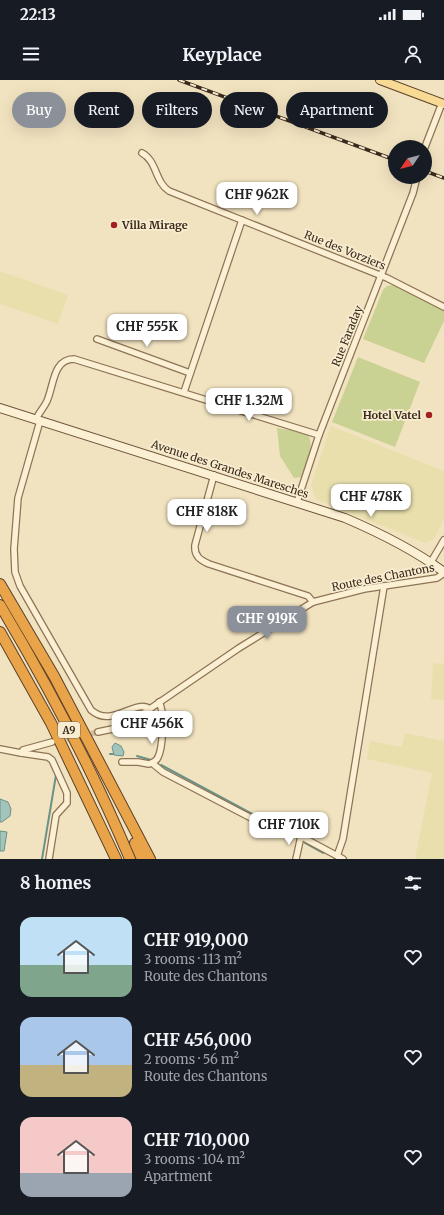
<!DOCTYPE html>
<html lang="en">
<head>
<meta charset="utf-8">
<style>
  :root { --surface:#171b24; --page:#20242c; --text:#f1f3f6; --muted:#9ea1a6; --accent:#8c9099 }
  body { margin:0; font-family:Merriweather,serif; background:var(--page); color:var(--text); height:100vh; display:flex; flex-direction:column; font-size:15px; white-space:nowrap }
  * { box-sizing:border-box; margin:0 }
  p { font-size:13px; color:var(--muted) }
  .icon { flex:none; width:22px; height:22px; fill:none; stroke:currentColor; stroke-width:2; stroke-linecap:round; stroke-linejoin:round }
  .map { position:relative; height:779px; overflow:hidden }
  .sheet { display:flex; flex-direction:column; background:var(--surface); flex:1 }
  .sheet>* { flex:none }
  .guide { position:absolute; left:12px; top:12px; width:420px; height:36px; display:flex; gap:8px }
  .needle { width:26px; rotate:235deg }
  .fabs { position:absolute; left:388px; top:60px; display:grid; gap:8px }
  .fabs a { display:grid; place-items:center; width:44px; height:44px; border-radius:50%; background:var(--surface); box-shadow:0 4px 16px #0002; font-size:20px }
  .price { position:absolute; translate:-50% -34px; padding:0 9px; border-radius:8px; background:#fff; color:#222; font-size:13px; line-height:26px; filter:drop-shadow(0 1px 2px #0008) }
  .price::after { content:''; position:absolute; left:50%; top:24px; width:12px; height:9px; margin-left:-6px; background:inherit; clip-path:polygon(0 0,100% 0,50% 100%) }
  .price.active { background:var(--accent); color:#fff }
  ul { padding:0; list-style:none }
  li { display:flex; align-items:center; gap:12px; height:100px; padding:0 20px }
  li span { display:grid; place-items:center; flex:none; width:112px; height:80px; border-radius:12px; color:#555 }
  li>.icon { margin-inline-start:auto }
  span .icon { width:48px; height:48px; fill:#fffc; stroke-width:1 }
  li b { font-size:17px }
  h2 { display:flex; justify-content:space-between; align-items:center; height:48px; padding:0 20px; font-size:17px }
  .pill { padding:0 14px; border-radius:18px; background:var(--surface); box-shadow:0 4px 16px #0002; font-size:14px; line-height:36px }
  .pill.active { background:var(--accent); color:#fff }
  .status { display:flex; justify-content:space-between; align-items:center; height:28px; padding:0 20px; background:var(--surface); direction:ltr }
  .status svg { height:11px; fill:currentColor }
  header { display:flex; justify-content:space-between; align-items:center; height:52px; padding:0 20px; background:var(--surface); font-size:18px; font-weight:700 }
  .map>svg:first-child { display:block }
  .farmland { fill:#e8dfad }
  .green { fill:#c9d193 }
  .water { fill:#a3c4ba; stroke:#699289 }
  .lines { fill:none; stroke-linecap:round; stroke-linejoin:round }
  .stream { stroke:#699289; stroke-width:2 }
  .minor-tunnel { stroke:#cdbe9f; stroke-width:5.5; stroke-dasharray:5.5 3; stroke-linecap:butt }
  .minor-casing { stroke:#8d7456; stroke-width:8 }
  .secondary-casing { stroke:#6e543a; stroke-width:10 }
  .primary-casing { stroke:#5a412b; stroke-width:10 }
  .motorway-casing { stroke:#5a412b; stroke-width:12 }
  .minor { stroke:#fcf0d4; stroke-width:5.5 }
  .secondary { stroke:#fcf0d4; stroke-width:8 }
  .primary { stroke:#f9da94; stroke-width:8 }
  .motorway { stroke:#e9a449; stroke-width:10 }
  .rail-casing { stroke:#3b2b1c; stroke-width:3.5 }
  .rail { stroke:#f8edd0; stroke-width:2; stroke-dasharray:6; stroke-linecap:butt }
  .poi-dot { fill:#a12121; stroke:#f8edd0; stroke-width:1.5 }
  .labels { text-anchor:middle; stroke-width:3.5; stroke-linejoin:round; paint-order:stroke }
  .shield { fill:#f8edd0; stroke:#746552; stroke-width:1 }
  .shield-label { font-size:10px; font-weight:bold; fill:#3b2b1c }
  .poi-label { font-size:11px; font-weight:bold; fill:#3b2b1c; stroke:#f8edd0; text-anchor:start }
  .street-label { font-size:11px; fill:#3b2b1c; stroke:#f8edd0 }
</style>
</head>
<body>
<div class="status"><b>22:13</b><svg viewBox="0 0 49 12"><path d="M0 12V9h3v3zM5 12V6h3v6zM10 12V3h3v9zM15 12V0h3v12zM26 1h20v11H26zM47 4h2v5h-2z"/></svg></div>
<header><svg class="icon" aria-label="menu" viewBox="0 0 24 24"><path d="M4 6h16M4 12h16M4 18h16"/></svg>Keyplace<svg class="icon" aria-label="person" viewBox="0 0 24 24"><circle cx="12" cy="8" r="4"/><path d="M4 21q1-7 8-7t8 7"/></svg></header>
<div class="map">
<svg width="444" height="779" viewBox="0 0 444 779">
  <rect width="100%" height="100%" fill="#f2e3c0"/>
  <g class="farmland">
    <polygon points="0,191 68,215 58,244 0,224"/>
    <polygon points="331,346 444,391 444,440 433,460 425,463 316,419 311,405"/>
    <polygon points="433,583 444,584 444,620 431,619"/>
    <polygon points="405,653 444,661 444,779 415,779 432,693 367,679 370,661 402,667"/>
  </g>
  <g class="green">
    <polygon points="393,205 444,230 444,241 424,283 363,259 383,210 387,206"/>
    <polygon points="358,277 420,302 395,367 332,342"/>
    <path d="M277,348l30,5c9,14 -1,30 -6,44l-7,1 -14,-22z"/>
  </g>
  <g class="water">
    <polygon points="115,663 121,666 124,672 123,676 114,675 112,667"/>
    <polygon points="0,719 8,722 11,729 10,736 2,742 0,742"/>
    <polygon points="0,751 7,752 4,771 0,771"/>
  </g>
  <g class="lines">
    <g class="stream">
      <polyline points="110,674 113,674"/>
      <polyline points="137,676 151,680"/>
      <polyline points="161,685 258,737"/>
      <polyline points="284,752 294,757"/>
      <polyline points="305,763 323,773"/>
      <polyline points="42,779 56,695"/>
    </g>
    <polyline class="minor-tunnel" points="58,661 98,652"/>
    <g class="minor-casing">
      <g id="minor">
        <polyline points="425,67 442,23"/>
        <path d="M142,73c15,8 13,29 27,38l218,87 57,29"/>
        <polyline points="97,259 190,293"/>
        <polyline points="184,312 242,140"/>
        <path d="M36,340c2,-7 8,-12 11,-19 7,-16 6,-42 27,-42l245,76"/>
        <path d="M40,341l-22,77 -4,51 1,23 5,14 71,124c21,19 44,-12 59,-1"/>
        <path d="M214,395l-19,70c-1,11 5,15 14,19l99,32 5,6"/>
        <polyline points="297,422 319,355 413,113 417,97"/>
        <polyline points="431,482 444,460"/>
        <polyline points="98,652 117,648 135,639 239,568 313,522 364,509 437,498 444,493"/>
        <polyline points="0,669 21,673 23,670 52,662"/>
        <polyline points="21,673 48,677 52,680 67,713 67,723 56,735 49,779"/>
        <path d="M122,682h16l11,2c3,-1 6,-2 8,-5 6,-9 8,-47 2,-57"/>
        <polyline points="152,683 163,692 255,740 289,750 343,779"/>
        <polyline points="337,776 343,759 384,506"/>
        <polyline points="296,779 301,756"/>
      </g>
    </g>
    <g class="secondary-casing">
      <path id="secondary" d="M0,328l345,110c35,15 68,31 99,54"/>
    </g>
    <g class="primary-casing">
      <polyline id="primary" points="380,0 444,24"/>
    </g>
    <g class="motorway-casing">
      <g id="motorway">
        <polyline points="0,504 54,596 150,779"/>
        <path d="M0,525c49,82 93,166 130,254"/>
        <polyline points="0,552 51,643 116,779"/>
        <polyline points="135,763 142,779"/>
      </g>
    </g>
    <use href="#minor" class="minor"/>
    <use href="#secondary" class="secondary"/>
    <use href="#primary" class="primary"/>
    <use href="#motorway" class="motorway"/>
    <g class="rail-casing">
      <g id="rail">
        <polyline points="179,0 395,80"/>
        <polyline points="425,91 444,98"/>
      </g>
    </g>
    <use href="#rail" class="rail"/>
  </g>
  <g class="poi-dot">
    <circle cx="114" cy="145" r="4"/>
    <circle cx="429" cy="335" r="4"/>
  </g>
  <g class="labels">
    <rect class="shield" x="58" y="642" width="22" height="16" rx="3"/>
    <g class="shield-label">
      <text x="69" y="654">A9</text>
    </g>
    <g class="poi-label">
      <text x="122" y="149">Villa Mirage</text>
      <text x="421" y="339" text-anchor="end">Hotel Vatel</text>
    </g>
    <g class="street-label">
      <text transform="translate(345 170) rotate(22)" y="4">Rue des Vorziers</text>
      <text transform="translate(347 256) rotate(-68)" y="4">Rue Faraday</text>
      <text transform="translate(230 389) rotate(18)" y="4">Avenue des Grandes Maresches</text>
      <text transform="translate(383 497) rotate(-11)" y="4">Route des Chantons</text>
    </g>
  </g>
</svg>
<div class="fabs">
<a><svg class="needle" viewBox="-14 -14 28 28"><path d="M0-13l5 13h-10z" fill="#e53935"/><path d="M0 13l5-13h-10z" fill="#9ea1a6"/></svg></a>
</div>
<b class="price" style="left:257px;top:136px">CHF 962K</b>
<b class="price" style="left:147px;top:268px">CHF 555K</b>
<b class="price" style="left:249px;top:342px">CHF 1.32M</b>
<b class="price" style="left:371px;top:438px">CHF 478K</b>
<b class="price" style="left:207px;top:453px">CHF 818K</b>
<b class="price active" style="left:267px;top:560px">CHF 919K</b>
<b class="price" style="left:152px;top:665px">CHF 456K</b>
<b class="price" style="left:289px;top:766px">CHF 710K</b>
<div class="guide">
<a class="pill active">Buy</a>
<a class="pill">Rent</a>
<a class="pill">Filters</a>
<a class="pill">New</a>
<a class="pill">Apartment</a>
</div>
</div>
<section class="sheet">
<h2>8 homes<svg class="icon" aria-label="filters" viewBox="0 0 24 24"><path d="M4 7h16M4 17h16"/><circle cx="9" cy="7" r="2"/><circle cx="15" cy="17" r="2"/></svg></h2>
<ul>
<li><span style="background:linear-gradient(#bfe0f5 60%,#7fa58c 0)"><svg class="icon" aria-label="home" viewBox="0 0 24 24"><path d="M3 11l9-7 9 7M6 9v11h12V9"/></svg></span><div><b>CHF 919,000</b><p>3 rooms · 113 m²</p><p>Route des Chantons</p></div><svg class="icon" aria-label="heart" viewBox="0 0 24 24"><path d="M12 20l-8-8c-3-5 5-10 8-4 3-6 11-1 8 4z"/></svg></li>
<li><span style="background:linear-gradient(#a9c7e8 60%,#c2b280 0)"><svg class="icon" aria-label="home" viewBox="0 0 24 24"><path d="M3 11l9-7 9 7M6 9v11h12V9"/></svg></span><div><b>CHF 456,000</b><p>2 rooms · 56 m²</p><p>Route des Chantons</p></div><svg class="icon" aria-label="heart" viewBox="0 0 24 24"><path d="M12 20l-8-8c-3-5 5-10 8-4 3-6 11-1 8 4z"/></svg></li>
<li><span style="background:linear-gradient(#f6c9c9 70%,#9aa5b1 0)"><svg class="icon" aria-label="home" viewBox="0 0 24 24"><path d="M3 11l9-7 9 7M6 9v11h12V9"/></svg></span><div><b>CHF 710,000</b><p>3 rooms · 104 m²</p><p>Apartment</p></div><svg class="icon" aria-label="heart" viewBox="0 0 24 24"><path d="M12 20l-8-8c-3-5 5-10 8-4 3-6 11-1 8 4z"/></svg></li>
</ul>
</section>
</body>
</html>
